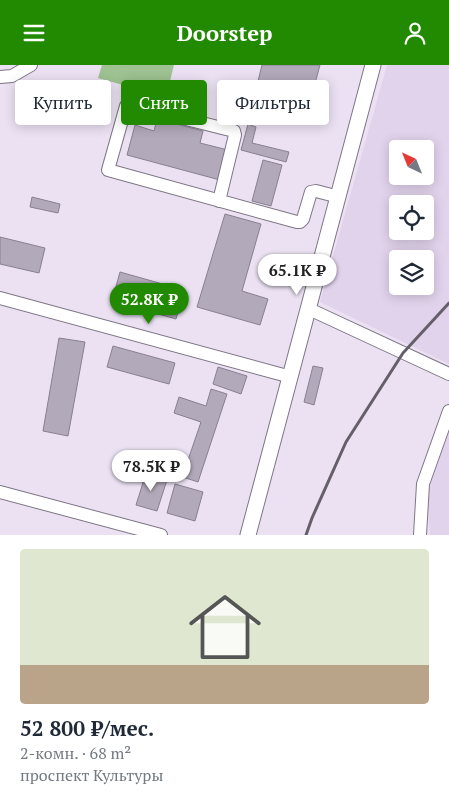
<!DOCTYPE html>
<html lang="ru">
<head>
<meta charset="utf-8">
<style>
  :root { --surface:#fff; --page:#f6f6f7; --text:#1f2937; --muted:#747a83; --accent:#228a01 }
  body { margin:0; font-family:"PT Serif",serif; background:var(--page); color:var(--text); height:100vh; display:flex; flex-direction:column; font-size:19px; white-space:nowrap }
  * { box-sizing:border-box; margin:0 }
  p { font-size:16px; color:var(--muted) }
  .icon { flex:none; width:28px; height:28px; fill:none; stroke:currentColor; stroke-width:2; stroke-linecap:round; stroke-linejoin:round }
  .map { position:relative; height:470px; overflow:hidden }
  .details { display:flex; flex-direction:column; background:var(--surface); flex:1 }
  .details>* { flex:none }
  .hud { position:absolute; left:15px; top:15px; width:420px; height:45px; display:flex; gap:10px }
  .needle { width:32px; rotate:317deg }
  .fabs { position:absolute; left:389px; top:75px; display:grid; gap:10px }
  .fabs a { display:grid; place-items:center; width:45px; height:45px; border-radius:5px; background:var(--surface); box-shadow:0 2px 12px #0003; font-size:25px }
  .price { position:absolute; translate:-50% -42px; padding:0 11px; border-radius:18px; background:#fff; color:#222; font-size:16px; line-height:32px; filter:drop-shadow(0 1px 2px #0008) }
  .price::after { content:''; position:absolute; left:50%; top:30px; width:15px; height:11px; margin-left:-8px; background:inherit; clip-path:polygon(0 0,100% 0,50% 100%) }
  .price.active { background:var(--accent); color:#fff }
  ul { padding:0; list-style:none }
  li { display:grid; align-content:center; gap:10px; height:265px; padding:0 20px }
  li span { display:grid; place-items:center; height:155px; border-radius:5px; color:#555 }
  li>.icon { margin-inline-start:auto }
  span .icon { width:90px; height:90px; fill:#fffc; stroke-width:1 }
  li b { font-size:21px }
  .pill { padding:0 18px; border-radius:5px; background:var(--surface); box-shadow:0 2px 12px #0003; font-size:18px; line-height:45px }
  .pill.active { background:var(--accent); color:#fff }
  header { display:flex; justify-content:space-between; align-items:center; height:65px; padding:0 20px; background:var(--accent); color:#fff; font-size:22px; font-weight:700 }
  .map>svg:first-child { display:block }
  .built { fill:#e1d3ec; fill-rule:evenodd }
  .green { fill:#9ec291 }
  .building { fill:#b2a9ba; stroke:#888090 }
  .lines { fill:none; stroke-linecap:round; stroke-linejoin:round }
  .minor-casing { stroke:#7e7685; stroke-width:14 }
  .major-casing { stroke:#7e7685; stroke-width:17 }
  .minor { stroke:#fff; stroke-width:12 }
  .major { stroke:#fff; stroke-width:15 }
  .rail { stroke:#655f6a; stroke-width:3 }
</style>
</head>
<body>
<header><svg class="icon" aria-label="menu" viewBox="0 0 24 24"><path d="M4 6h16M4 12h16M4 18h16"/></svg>Doorstep<svg class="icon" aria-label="person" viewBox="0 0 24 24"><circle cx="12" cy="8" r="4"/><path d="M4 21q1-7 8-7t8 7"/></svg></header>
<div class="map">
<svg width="449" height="470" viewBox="0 0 449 470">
  <rect width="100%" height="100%" fill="#ebe1f3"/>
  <g class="built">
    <path d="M387,0h62v299l-129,-62zM398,84h27v27h-27zM398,139h27v27h-27zM398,194h27v27h-27z"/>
    <polygon points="449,365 449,470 430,470 427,430"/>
  </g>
  <polygon class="green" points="102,0 174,0 166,32 98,13"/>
  <g class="building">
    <polygon points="262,0 320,0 310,37 256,24"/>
    <polygon points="157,54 203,66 200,78 228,85 220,115 127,90 135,60 154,66"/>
    <polygon points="248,59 256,62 252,78 289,87 286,97 241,85"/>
    <polygon points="263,95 282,100 271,141 252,136"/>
    <polygon points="32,132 60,139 58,148 30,142"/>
    <polygon points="225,149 261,159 242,226 268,234 260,260 197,242"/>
    <polygon points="0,172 45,183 39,208 0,199"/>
    <polygon points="120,207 184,225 176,254 112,236"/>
    <polygon points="59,273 85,277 68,371 43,366"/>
    <polygon points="113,281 175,298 169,319 107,302"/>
    <polygon points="313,301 323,303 314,340 304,337"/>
    <polygon points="218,302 247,311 241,329 213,319"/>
    <polygon points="211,324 227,329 198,417 155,403 161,386 188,395 201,357 174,348 179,332 206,341"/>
    <polygon points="146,408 167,415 157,446 136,440"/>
    <polygon points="175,419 203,427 195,456 167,448"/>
  </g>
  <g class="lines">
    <g class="minor-casing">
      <g id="minor">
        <polyline points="0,12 12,11 31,0"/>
        <polyline points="219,136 235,70 234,66 130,40 126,41 108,105 297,157 300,157 303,154 311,127 316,126 339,132"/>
        <polyline points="0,233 291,312"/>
        <polyline points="309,244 449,309"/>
        <polyline points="0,427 161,470"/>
        <polyline points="420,470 423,419 449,346"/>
      </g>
    </g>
    <g class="major-casing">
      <polyline id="major" points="248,470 373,0"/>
    </g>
    <use href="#minor" class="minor"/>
    <use href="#major" class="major"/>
    <polyline class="rail" points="306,470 312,453 346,377 403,288 449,238"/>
  </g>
</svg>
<div class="fabs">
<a><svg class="needle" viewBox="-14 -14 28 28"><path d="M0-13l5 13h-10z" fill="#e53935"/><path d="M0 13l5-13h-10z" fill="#747a83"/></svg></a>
<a><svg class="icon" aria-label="locate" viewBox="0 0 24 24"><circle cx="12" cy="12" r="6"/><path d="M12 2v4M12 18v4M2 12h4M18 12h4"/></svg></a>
<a><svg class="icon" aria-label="layers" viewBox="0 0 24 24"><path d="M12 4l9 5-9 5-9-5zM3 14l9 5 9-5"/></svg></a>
</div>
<b class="price" style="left:297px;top:231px">65.1K ₽</b>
<b class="price active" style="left:149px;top:260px">52.8K ₽</b>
<b class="price" style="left:151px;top:427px">78.5K ₽</b>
<div class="hud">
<a class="pill">Купить</a>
<a class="pill active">Снять</a>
<a class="pill">Фильтры</a>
</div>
</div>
<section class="details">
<ul>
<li><span style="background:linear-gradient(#dfe7d0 75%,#b9a48a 0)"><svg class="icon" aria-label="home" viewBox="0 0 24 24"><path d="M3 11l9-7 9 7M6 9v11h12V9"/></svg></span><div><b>52 800 ₽/мес.</b><p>2-комн. · 68 m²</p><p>проспект Культуры</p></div></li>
</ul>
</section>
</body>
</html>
